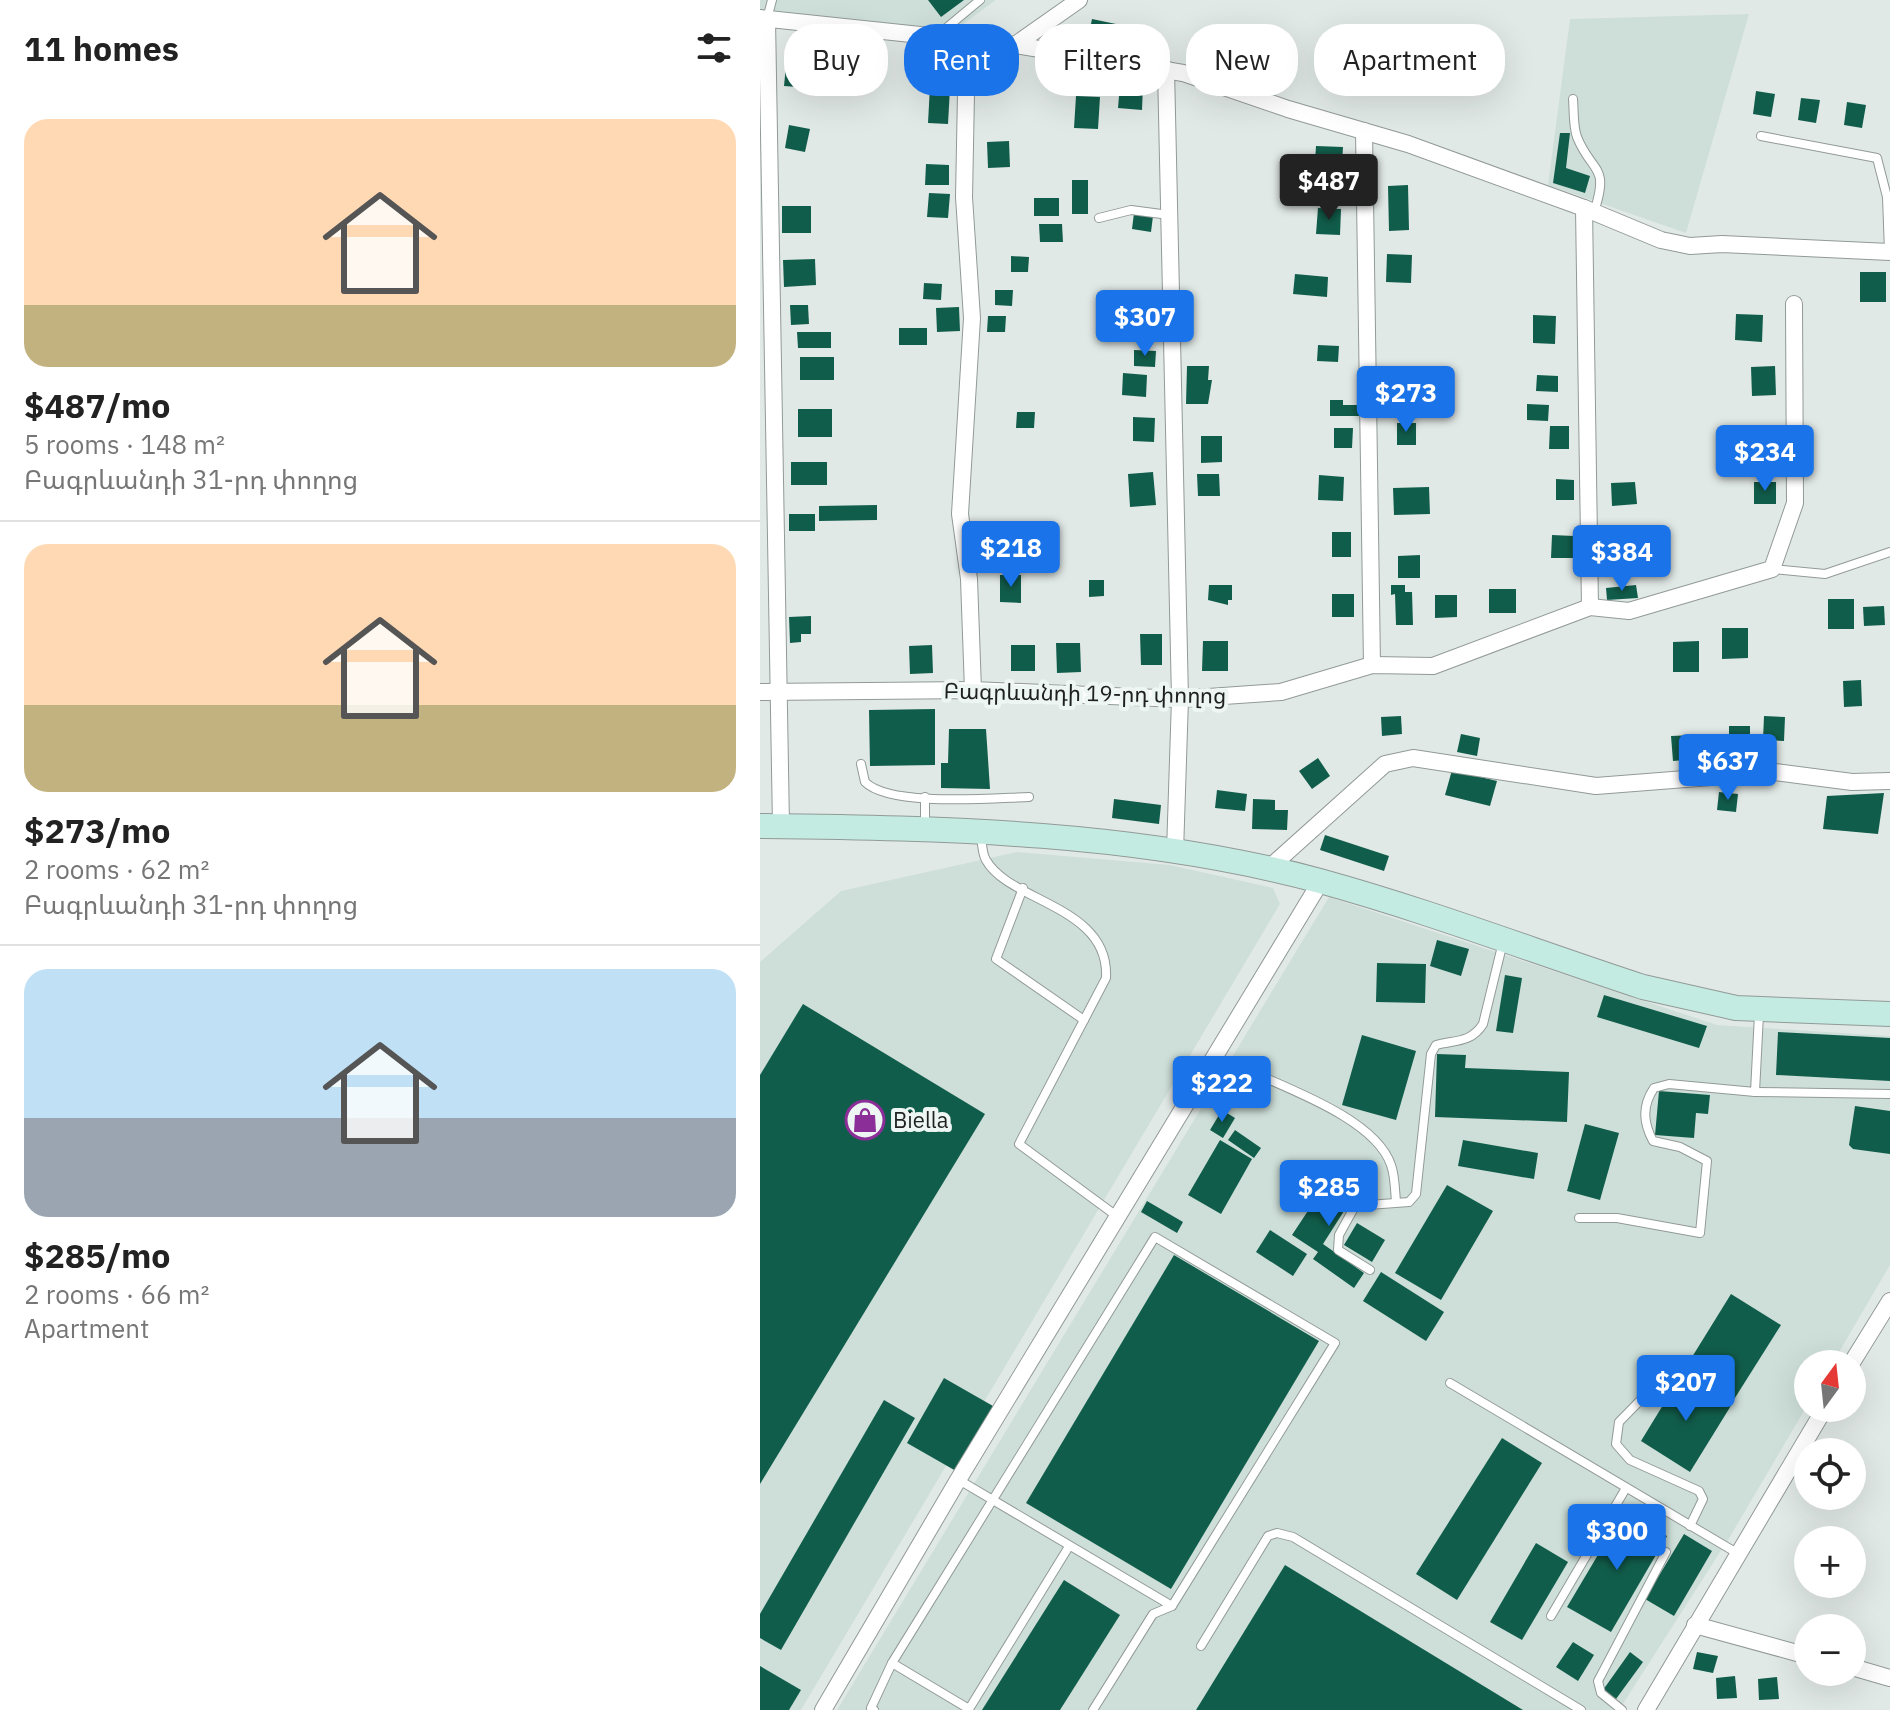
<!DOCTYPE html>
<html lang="en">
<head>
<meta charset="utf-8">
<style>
  :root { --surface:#fff; --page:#f2f2f2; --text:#222; --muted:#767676; --line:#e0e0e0; --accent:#1a73e8 }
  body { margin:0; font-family:"IBM Plex Sans","Noto Sans Armenian",sans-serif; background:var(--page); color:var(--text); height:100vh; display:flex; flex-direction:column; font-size:30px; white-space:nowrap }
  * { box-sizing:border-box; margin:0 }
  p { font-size:26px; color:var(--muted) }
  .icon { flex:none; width:44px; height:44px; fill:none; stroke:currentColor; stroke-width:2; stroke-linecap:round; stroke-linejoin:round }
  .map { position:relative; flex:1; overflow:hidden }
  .details { display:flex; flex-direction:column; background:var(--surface); width:760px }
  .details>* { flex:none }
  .banner { position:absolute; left:24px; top:24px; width:760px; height:72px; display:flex; gap:16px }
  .needle { width:52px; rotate:15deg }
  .buttons { position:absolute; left:1034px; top:1350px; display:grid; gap:16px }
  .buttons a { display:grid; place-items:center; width:72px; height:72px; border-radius:50%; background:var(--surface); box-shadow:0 8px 32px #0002; font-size:40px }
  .price { position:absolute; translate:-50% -68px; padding:0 18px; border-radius:8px; background:var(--accent); color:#fff; font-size:26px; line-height:52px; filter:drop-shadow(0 2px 4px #0008) }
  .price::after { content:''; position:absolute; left:50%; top:48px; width:24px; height:18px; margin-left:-12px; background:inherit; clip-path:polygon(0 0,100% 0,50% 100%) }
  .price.selected { background:#222; color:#fff }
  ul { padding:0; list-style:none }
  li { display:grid; align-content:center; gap:16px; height:424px; padding:0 24px }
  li+li { border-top:2px solid var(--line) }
  li span { display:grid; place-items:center; height:248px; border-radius:24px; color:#555 }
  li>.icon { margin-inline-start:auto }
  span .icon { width:144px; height:144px; fill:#fffc; stroke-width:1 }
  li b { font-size:34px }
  h2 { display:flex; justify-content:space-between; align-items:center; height:96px; padding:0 24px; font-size:34px }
  .chip { padding:0 28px; border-radius:32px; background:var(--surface); box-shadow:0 8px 32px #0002; font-size:28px; line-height:72px }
  .chip.selected { background:var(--accent); color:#fff }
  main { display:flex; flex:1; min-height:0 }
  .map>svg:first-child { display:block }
  .built { fill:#cedfd9 }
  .building { fill:#115d4b }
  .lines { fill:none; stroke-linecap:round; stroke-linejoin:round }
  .lane-casing { stroke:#929a97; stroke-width:10 }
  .street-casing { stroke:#929a97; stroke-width:18 }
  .secondary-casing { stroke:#929a97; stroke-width:26 }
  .lane { stroke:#fff; stroke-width:8 }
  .street { stroke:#fff; stroke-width:16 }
  .secondary { stroke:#c3ebe1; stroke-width:24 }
  .labels { text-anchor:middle; stroke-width:8; stroke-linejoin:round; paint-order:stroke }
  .street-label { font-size:22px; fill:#1e2120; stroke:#eef6f3 }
  .poi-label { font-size:22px; fill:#1e2120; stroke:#eef6f3; text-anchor:start }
</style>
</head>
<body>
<main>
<section class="details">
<h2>11 homes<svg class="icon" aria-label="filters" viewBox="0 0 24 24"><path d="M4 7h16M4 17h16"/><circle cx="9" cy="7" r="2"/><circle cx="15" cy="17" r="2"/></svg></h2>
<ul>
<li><span style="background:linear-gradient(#ffd9b3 75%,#c2b280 0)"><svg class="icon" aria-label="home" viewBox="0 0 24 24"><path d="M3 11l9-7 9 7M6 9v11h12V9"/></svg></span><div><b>$487/mo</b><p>5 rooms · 148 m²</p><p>Բագրևանդի 31-րդ փողոց</p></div></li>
<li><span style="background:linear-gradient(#ffd9b3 65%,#c2b280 0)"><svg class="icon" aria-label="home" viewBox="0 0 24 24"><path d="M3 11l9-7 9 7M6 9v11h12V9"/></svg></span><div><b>$273/mo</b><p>2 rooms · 62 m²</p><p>Բագրևանդի 31-րդ փողոց</p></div></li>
<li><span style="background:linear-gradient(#bfe0f5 60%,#9aa5b1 0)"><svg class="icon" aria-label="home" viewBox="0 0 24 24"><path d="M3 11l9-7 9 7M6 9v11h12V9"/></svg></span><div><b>$285/mo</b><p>2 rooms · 66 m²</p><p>Apartment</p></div></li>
</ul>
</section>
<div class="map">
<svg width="1130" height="1710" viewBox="0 0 1130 1710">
  <rect width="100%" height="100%" fill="#e1e9e6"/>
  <g class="built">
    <polygon points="0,0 236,0 195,30 0,11"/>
    <polygon points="989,14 926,233 788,185 810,19"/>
    <polygon points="257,852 410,865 513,888 520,904 41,1710 0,1710 0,962 81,891"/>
    <polygon points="569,897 957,1025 1130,1036 1130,1265 1072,1364 1048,1364 1048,1404 971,1535 859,1710 77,1710"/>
  </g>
  <g class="building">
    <polygon points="168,0 204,0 181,17"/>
    <polygon points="332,19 356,24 351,53 326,49"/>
    <rect x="77" y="48" width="24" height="12"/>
    <polygon points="26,66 53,69 51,88 24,86"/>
    <polygon points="360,84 383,85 382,110 358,108"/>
    <polygon points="170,86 190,88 188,124 168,123"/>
    <polygon points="996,91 1015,94 1011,117 993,114"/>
    <polygon points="316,96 340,97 338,129 314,128"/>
    <polygon points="1041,98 1060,100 1056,123 1038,120"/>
    <polygon points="1087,102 1106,105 1102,128 1084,125"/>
    <polygon points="29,125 50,129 45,152 25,148"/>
    <polygon points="800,133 810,133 806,168 830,176 825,193 793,183"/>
    <polygon points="249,141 250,167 228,168 227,142"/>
    <polygon points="556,146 583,147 581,181 554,180"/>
    <polygon points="166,164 189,165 189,185 165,185"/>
    <rect x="312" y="180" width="16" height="34"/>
    <polygon points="648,185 649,230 629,231 628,186"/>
    <polygon points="169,193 190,194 188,218 167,217"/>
    <rect x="274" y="198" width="25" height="18"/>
    <rect x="22" y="206" width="29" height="27"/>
    <polygon points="558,208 581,209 580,235 556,234"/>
    <polygon points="374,213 393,216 391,232 372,229"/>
    <polygon points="279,224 302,224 303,242 280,242"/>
    <polygon points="627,254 652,255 651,283 626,282"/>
    <polygon points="251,256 269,257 268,272 251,272"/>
    <polygon points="55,259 56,285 24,287 23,260"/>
    <rect x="1100" y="272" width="26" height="30"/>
    <polygon points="535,274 568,277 567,297 533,294"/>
    <polygon points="164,283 182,284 181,300 163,299"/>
    <polygon points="235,290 253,290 252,306 235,305"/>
    <polygon points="30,305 48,305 49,324 31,325"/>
    <polygon points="199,307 200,331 177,332 176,308"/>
    <polygon points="976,314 1003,315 1002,342 975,340"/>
    <polygon points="773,315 796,316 795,344 773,343"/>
    <polygon points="228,316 246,316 245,332 227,332"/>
    <rect x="139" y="328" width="28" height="17"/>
    <polygon points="37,332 71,332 71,348 38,348"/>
    <polygon points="558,345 579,346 578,362 557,361"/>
    <polygon points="374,350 396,351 395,367 374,366"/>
    <rect x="40" y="357" width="34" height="23"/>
    <polygon points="427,366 449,366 448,380 452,380 448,404 426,404"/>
    <polygon points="1015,366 1016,395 992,396 991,367"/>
    <polygon points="631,368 651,369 651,385 631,384"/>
    <polygon points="363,373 387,375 386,397 362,395"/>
    <polygon points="777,375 798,376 798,392 776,391"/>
    <rect x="631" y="398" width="20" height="18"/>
    <polygon points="570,400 583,400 583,405 600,405 600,416 570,416"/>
    <polygon points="767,404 789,405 788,421 767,420"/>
    <rect x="38" y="409" width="34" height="28"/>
    <polygon points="257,412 275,412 274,428 256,428"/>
    <polygon points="373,417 395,418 394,442 373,441"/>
    <rect x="637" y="423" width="19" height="22"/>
    <polygon points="790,426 809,426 809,449 789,449"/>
    <polygon points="574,428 593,428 592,448 574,448"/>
    <polygon points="441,436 462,436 462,462 441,463"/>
    <rect x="31" y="462" width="36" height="23"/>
    <polygon points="393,472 396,505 370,507 368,474"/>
    <polygon points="437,474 459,474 460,496 438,496"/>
    <polygon points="559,475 584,477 583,501 558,500"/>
    <polygon points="796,479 814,480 814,500 796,500"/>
    <polygon points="875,482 877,504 852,506 851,483"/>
    <rect x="994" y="482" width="22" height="22"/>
    <polygon points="669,487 670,514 634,515 633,488"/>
    <polygon points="117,505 117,520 59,521 59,506"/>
    <rect x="29" y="514" width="26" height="17"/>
    <rect x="246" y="521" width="30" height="20"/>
    <rect x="572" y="532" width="19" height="25"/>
    <polygon points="792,535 814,536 813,558 791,558"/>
    <rect x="860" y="537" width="18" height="17"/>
    <polygon points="660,555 660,578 638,578 638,556"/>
    <polygon points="240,575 261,575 261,603 240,602"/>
    <polygon points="329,580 344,580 344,596 329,597"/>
    <polygon points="449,585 472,585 472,600 468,600 468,605 448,600"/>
    <polygon points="631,585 645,585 645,592 652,592 653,625 636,625 635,594 631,595"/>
    <polygon points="876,585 878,598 847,600 846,588"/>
    <rect x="729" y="589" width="27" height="24"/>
    <rect x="572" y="594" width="22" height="23"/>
    <polygon points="675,595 697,595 697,617 675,618"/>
    <rect x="1068" y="599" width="26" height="30"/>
    <polygon points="1124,606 1125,625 1104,626 1103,607"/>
    <polygon points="51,616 51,634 41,634 41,642 30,643 29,617"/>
    <polygon points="962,628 988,628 988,658 962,659"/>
    <polygon points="380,634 402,634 402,665 381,665"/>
    <polygon points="443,641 468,641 468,671 442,671"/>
    <polygon points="939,641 939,672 913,672 913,642"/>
    <polygon points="296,643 320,643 321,672 297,673"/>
    <polygon points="172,645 173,673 150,674 149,646"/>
    <rect x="251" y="645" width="24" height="26"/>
    <polygon points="1101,680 1102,706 1084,707 1083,681"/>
    <polygon points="175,709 175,765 110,766 109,710"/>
    <polygon points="641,716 642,734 622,736 621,717"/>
    <polygon points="1004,716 1025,717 1024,741 1003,740"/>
    <rect x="969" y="726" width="21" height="23"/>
    <polygon points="189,729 226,729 230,789 181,788 181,763 188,763"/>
    <polygon points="701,734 720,738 717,756 697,752"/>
    <polygon points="934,735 936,759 913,761 911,736"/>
    <polygon points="558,758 570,776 552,789 539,771"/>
    <polygon points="692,770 737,781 730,806 685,795"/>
    <polygon points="457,790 487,794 485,811 455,808"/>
    <polygon points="959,792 978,794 976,812 957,810"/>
    <polygon points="1124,793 1118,834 1063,829 1067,796"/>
    <polygon points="354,799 401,805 399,824 352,818"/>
    <polygon points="493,799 515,800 515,810 528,810 527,830 492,829"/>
    <polygon points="565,835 629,856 624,871 560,850"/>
    <polygon points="677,940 709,949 701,976 670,966"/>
    <polygon points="617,963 666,964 665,1003 616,1002"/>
    <polygon points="745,975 762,978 753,1033 736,1031"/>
    <polygon points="844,995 947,1026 939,1048 837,1017"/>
    <polygon points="43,1004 225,1114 0,1484 0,1075"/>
    <polygon points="1018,1032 1130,1038 1130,1081 1016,1075"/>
    <polygon points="602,1035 656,1051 636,1120 582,1105"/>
    <polygon points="677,1054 706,1055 705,1068 809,1072 807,1122 675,1117"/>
    <polygon points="899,1091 950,1095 948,1114 936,1113 934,1138 895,1135"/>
    <polygon points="1095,1106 1130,1111 1130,1154 1093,1149 1089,1145"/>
    <polygon points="462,1110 475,1118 463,1138 450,1130"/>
    <polygon points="825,1124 859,1133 840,1200 807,1191"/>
    <polygon points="475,1130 501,1148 494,1158 468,1140"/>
    <polygon points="460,1140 492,1159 461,1214 428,1195"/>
    <polygon points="703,1140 778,1153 774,1179 698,1166"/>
    <polygon points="573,1173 598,1189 563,1244 604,1273 594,1288 553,1259 558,1252 532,1235"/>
    <polygon points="687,1185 733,1211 681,1300 635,1273"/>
    <polygon points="387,1201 423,1222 417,1233 381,1212"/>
    <polygon points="597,1223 625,1240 612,1262 584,1245"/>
    <polygon points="510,1230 547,1254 533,1276 496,1252"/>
    <polygon points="414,1255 559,1341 411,1589 266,1503"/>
    <polygon points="621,1272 684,1312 666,1341 603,1301"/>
    <polygon points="971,1294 1021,1325 973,1401 924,1370"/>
    <polygon points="922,1374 972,1404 930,1472 881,1441"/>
    <polygon points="184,1378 233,1406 196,1471 147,1443"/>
    <polygon points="124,1400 155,1418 21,1650 0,1638 0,1614"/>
    <polygon points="742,1438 782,1463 697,1600 656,1574"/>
    <polygon points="864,1511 907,1536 851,1632 807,1607"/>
    <polygon points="924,1534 952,1551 914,1616 885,1599"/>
    <polygon points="776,1543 808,1562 762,1640 730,1622"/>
    <polygon points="525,1565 763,1710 436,1710"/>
    <polygon points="304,1580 360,1615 300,1710 222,1710"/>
    <polygon points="813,1642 834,1655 818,1681 796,1667"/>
    <polygon points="870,1652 883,1662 856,1699 843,1690"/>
    <polygon points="937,1652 958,1656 953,1673 933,1669"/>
    <polygon points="0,1666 41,1690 29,1710 0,1710"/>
    <polygon points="975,1676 977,1698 957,1699 956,1678"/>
    <polygon points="1017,1677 1019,1699 999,1700 998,1679"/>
  </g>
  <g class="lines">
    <g class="lane-casing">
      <g id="lane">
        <polyline points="7,19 12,0"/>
        <polyline points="179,34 220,0"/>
        <path d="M813,99c1,12 0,27 4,38 15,37 33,27 17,75"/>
        <polyline points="1001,136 1117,158 1127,197 1129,251"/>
        <polyline points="339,218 371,210 409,215"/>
        <polyline points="1012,569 1065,574 1130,552"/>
        <path d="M101,764l4,18c25,25 127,16 164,15"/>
        <polyline points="165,797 165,825"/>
        <path d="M221,835c1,7 1,19 5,25 23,42 124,46 120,118l-87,166 99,73"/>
        <polyline points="263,888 236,959 324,1020"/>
        <path d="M483,1068c42,20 132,50 148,97 4,11 4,26 5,37"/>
        <polyline points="995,1092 1130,1094"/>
        <path d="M819,1218h38l83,15 7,-72 -27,-14 -27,-6c-10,-19 -11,-35 1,-53l15,-4 86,8 4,-78"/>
        <path d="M610,1270l-32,-20 1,-15 16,-29 54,-4 7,-8 15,-140 5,-9c19,-5 35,-2 47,-21l20,-82"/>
        <polyline points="905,1375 859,1422 856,1444 870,1460 939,1491 943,1499 930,1526"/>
        <polyline points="690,1383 977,1553"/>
        <polyline points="199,1480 412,1606"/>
        <polyline points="791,1616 866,1488"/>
        <polyline points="441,1646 508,1536 517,1533 533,1537 821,1710"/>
        <polyline points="132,1663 209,1709 308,1548"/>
        <polyline points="114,1710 111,1708 132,1663 395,1237 575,1343 412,1606 393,1614 333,1710"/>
        <polyline points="862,1710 841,1693 838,1681 906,1552"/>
      </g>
    </g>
    <g class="street-casing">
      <g id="street">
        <polyline points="0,18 255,45 423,73 528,109 648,144 824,208 901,240 930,246 962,244 1130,252"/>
        <polyline points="7,19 21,826"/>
        <polyline points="207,41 204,197 212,318 200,514 209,579 213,690"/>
        <polyline points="255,45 319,0"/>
        <polyline points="406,69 420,699 415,852"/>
        <polyline points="604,131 612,665"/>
        <polyline points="824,208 830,607"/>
        <polyline points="0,692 213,690 420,699 521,692 612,665 673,666 830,607 869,611 1012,569 1035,503 1034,304"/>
        <polyline points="508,869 625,764 653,758 836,786 1015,772 1092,782 1130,781"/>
        <polyline points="1091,1364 1130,1301"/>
        <polyline points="935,1625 1048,1656"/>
        <polyline points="1092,1667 1130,1678"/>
        <polyline points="63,1710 198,1480 561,881"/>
        <polyline points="886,1710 1065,1408"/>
      </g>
    </g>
    <g class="secondary-casing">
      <path id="secondary" d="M0,826c187,2 379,6 560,55 109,30 216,71 323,106l93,21 154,6"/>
    </g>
    <use href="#lane" class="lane"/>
    <use href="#street" class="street"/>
    <use href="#secondary" class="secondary"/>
  </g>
  <defs>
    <g id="shop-ring" transform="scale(2)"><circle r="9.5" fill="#eef6f3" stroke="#8b2e98" stroke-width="1.5"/><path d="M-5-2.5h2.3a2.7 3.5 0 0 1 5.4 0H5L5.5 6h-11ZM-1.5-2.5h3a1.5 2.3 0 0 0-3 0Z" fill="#8b2e98"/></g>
  </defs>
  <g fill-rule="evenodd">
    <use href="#shop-ring" x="105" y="1120"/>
  </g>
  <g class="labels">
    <g class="street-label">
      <text transform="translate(325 693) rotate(1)" y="8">Բագրևանդի 19-րդ փողոց</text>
    </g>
    <g class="poi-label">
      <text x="133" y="1128">Biella</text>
    </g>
  </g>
</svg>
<div class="buttons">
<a><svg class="needle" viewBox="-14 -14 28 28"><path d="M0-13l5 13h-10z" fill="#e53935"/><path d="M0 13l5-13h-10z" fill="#767676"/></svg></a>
<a><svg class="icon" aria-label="locate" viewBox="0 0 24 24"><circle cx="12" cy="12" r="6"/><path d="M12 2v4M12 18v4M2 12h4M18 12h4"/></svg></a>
<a>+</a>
<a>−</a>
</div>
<b class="price selected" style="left:569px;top:222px">$487</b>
<b class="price" style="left:385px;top:358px">$307</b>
<b class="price" style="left:646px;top:434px">$273</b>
<b class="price" style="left:1005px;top:493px">$234</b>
<b class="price" style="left:251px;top:589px">$218</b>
<b class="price" style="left:862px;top:593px">$384</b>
<b class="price" style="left:968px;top:802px">$637</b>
<b class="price" style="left:462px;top:1124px">$222</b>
<b class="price" style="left:569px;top:1228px">$285</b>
<b class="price" style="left:926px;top:1423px">$207</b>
<b class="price" style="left:857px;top:1572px">$300</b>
<div class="banner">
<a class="chip">Buy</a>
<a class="chip selected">Rent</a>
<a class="chip">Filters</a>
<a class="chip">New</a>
<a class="chip">Apartment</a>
</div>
</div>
</main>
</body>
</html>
